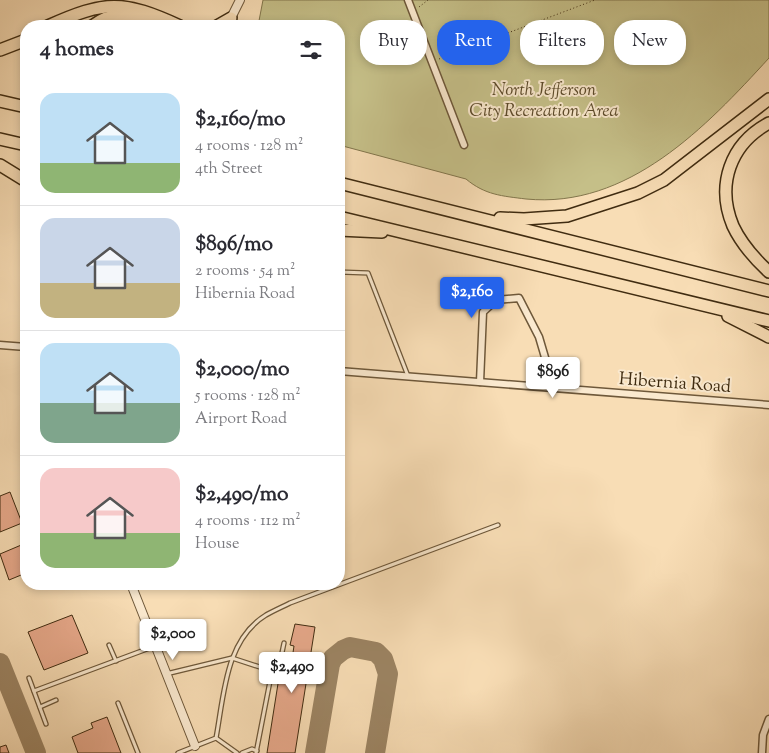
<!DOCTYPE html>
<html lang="en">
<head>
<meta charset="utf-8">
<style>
  :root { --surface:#fff; --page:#f2f2f3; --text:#2b2b33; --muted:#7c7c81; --line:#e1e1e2; --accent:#2563eb }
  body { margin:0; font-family:"Sorts Mill Goudy",serif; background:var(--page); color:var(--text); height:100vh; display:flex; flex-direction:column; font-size:19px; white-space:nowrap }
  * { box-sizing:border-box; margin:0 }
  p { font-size:16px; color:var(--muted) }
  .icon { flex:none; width:28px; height:28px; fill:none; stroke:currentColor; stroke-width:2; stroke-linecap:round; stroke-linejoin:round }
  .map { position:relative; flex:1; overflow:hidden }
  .details { position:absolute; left:20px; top:20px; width:325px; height:570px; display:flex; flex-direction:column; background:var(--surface); border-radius:20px; box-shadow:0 2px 8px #0003 }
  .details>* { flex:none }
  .hud { position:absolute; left:360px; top:20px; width:334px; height:45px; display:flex; gap:10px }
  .price { position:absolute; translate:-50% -42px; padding:0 11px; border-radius:5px; background:#fff; color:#222; font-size:16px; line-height:32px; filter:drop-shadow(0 1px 2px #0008) }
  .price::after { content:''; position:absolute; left:50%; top:30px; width:15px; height:11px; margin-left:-8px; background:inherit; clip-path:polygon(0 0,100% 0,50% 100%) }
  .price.selected { background:var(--accent); color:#fff }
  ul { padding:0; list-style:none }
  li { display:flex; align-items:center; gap:15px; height:125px; padding:0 20px }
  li+li { border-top:1px solid var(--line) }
  li span { display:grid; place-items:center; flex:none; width:140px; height:100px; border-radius:15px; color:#555 }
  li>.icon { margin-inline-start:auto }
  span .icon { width:60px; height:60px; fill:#fffc; stroke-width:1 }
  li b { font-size:21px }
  h2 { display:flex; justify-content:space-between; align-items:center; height:60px; padding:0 20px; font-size:21px }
  .pill { padding:0 18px; border-radius:20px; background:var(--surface); box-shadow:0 2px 8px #0003; font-size:18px; line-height:45px }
  .pill.selected { background:var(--accent); color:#fff }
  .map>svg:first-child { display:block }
  .green { fill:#c5bf88; stroke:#82764c }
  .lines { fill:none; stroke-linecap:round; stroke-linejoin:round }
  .taxiway { stroke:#9c8463; stroke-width:20 }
  .building { fill:#e7a98b; stroke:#402c11 }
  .service-casing { stroke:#6e583a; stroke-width:5.5 }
  .minor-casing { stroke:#6e583a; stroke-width:9 }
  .tertiary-casing { stroke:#6e583a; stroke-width:10 }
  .motorway-casing { stroke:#402c11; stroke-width:14 }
  .path { stroke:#402c11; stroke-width:1; stroke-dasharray:1 2.5; stroke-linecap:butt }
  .service { stroke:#fae9cf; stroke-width:3 }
  .minor { stroke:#fae9cf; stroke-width:6 }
  .tertiary { stroke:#fae9cf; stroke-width:8 }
  .motorway { stroke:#f8ddb5; stroke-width:11 }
  .labels { text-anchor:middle; stroke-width:4; stroke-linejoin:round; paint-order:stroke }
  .park-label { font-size:18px; font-style:italic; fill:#5b4929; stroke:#fae9cf }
  .street-label { font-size:18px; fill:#402c11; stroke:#fae9cf }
</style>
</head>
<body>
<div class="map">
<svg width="769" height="753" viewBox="0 0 769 753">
  <rect width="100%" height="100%" fill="#f8ddb5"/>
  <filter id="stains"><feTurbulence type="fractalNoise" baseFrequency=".004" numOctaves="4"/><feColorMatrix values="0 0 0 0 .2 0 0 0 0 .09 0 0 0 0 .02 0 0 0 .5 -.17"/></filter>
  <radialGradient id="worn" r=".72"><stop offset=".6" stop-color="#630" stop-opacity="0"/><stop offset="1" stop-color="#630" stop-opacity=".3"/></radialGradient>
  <path class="green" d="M263,0h506v58c-63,69 -141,151 -243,141 -24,-3 -41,-4 -60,-20l-127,-34v-119h-81z"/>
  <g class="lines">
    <g class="taxiway">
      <polyline points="0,663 36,753"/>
      <polyline points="315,753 330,664 333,658 343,650 350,647 376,652 383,659 388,674 375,753"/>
    </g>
  </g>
  <g class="building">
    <polygon points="10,492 22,523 0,532 0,496"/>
    <polygon points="26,543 26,573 9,580 0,554"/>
    <polygon points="72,615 88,653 44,670 28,632"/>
    <polygon points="295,624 315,627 295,753 267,753 280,671 290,672 294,646 290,645"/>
    <polygon points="107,717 121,753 78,753 72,737 93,728 91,723"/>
    <polygon points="6,745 9,753 0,753 0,747"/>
  </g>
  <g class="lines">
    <g class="service-casing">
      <g id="service">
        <polyline points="339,272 368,273 408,376"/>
        <polyline points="109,645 116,661"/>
        <polyline points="166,674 232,658 272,671"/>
        <polyline points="29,678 46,724"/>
        <polyline points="34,691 155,646"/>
        <polyline points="118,703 138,753"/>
        <polyline points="40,707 56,700"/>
        <polyline points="216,738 237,753"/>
        <path d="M178,753l38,-15c8,-42 9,-98 50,-123 7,-4 16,-8 24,-12l208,-78"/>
        <polyline points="242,753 252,749 257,751"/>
        <polyline points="256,753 272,671 279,667 284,643"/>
      </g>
    </g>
    <g class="minor-casing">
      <g id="minor">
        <polyline points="408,0 464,145"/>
        <polyline points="0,345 26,347"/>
        <polyline points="339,371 769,405"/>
        <polyline points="480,382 483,312 496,300 519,298 539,337 554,388"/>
        <polyline points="762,753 763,735 769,719"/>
      </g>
    </g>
    <g class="tertiary-casing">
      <g id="tertiary">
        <polyline points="229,22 240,0"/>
        <polyline points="131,584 195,746"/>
      </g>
    </g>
    <g class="motorway-casing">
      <g id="motorway">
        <path d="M48,26c58,-26 75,-26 132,0"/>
        <path d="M92,26c21,-16 44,-13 67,-2"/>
        <polyline points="217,26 231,18"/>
        <polyline points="0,50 26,40"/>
        <polyline points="0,101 26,107"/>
        <path d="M769,123c-39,21 -53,62 -36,103 8,17 23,34 36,46"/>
        <polyline points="0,139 26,145"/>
        <polyline points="0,165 26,181"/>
        <polyline points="339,183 769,291"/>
        <polyline points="339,217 769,321"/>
        <polyline points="500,218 524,219 567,216 638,193 664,180 769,99"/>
        <polyline points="339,230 382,232"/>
        <polyline points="728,316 769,337"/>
      </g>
    </g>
    <g class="path">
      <polyline points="419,7 428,0"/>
      <polyline points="439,59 595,0"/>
    </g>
    <use href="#service" class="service"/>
    <use href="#minor" class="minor"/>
    <use href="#tertiary" class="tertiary"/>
    <use href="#motorway" class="motorway"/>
  </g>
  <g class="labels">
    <g class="park-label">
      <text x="544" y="95">North Jefferson<tspan x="544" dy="21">City Recreation Area</tspan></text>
    </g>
    <g class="street-label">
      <text transform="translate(675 382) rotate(4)" y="6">Hibernia Road</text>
    </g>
  </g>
  <rect width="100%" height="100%" filter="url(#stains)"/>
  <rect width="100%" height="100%" fill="url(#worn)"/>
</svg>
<b class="price selected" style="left:472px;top:319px">$2,160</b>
<b class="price" style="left:553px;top:399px">$896</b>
<b class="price" style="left:173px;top:661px">$2,000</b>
<b class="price" style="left:292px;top:694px">$2,490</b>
<div class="hud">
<a class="pill">Buy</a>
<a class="pill selected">Rent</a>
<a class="pill">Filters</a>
<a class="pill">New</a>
</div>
<section class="details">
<h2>4 homes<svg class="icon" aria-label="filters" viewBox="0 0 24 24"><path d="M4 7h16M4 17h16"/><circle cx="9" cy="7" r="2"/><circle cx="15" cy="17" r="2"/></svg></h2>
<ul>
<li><span style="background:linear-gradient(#bfe0f5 70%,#8fb573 0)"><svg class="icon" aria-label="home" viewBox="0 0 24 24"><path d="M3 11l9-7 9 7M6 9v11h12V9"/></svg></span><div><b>$2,160/mo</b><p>4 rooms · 128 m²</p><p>4th Street</p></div></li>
<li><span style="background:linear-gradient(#c9d6e8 65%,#c2b280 0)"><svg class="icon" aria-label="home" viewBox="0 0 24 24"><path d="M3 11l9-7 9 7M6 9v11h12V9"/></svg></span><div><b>$896/mo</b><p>2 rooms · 54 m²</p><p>Hibernia Road</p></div></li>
<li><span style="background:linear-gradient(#bfe0f5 60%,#7fa58c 0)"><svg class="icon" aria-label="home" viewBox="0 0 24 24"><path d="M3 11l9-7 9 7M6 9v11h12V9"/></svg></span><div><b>$2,000/mo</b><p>5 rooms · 128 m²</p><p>Airport Road</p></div></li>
<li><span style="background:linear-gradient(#f6c9c9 65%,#8fb573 0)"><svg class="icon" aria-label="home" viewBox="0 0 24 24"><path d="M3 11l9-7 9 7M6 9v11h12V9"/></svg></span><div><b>$2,490/mo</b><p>4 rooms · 112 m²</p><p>House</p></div></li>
</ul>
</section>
</div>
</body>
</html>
